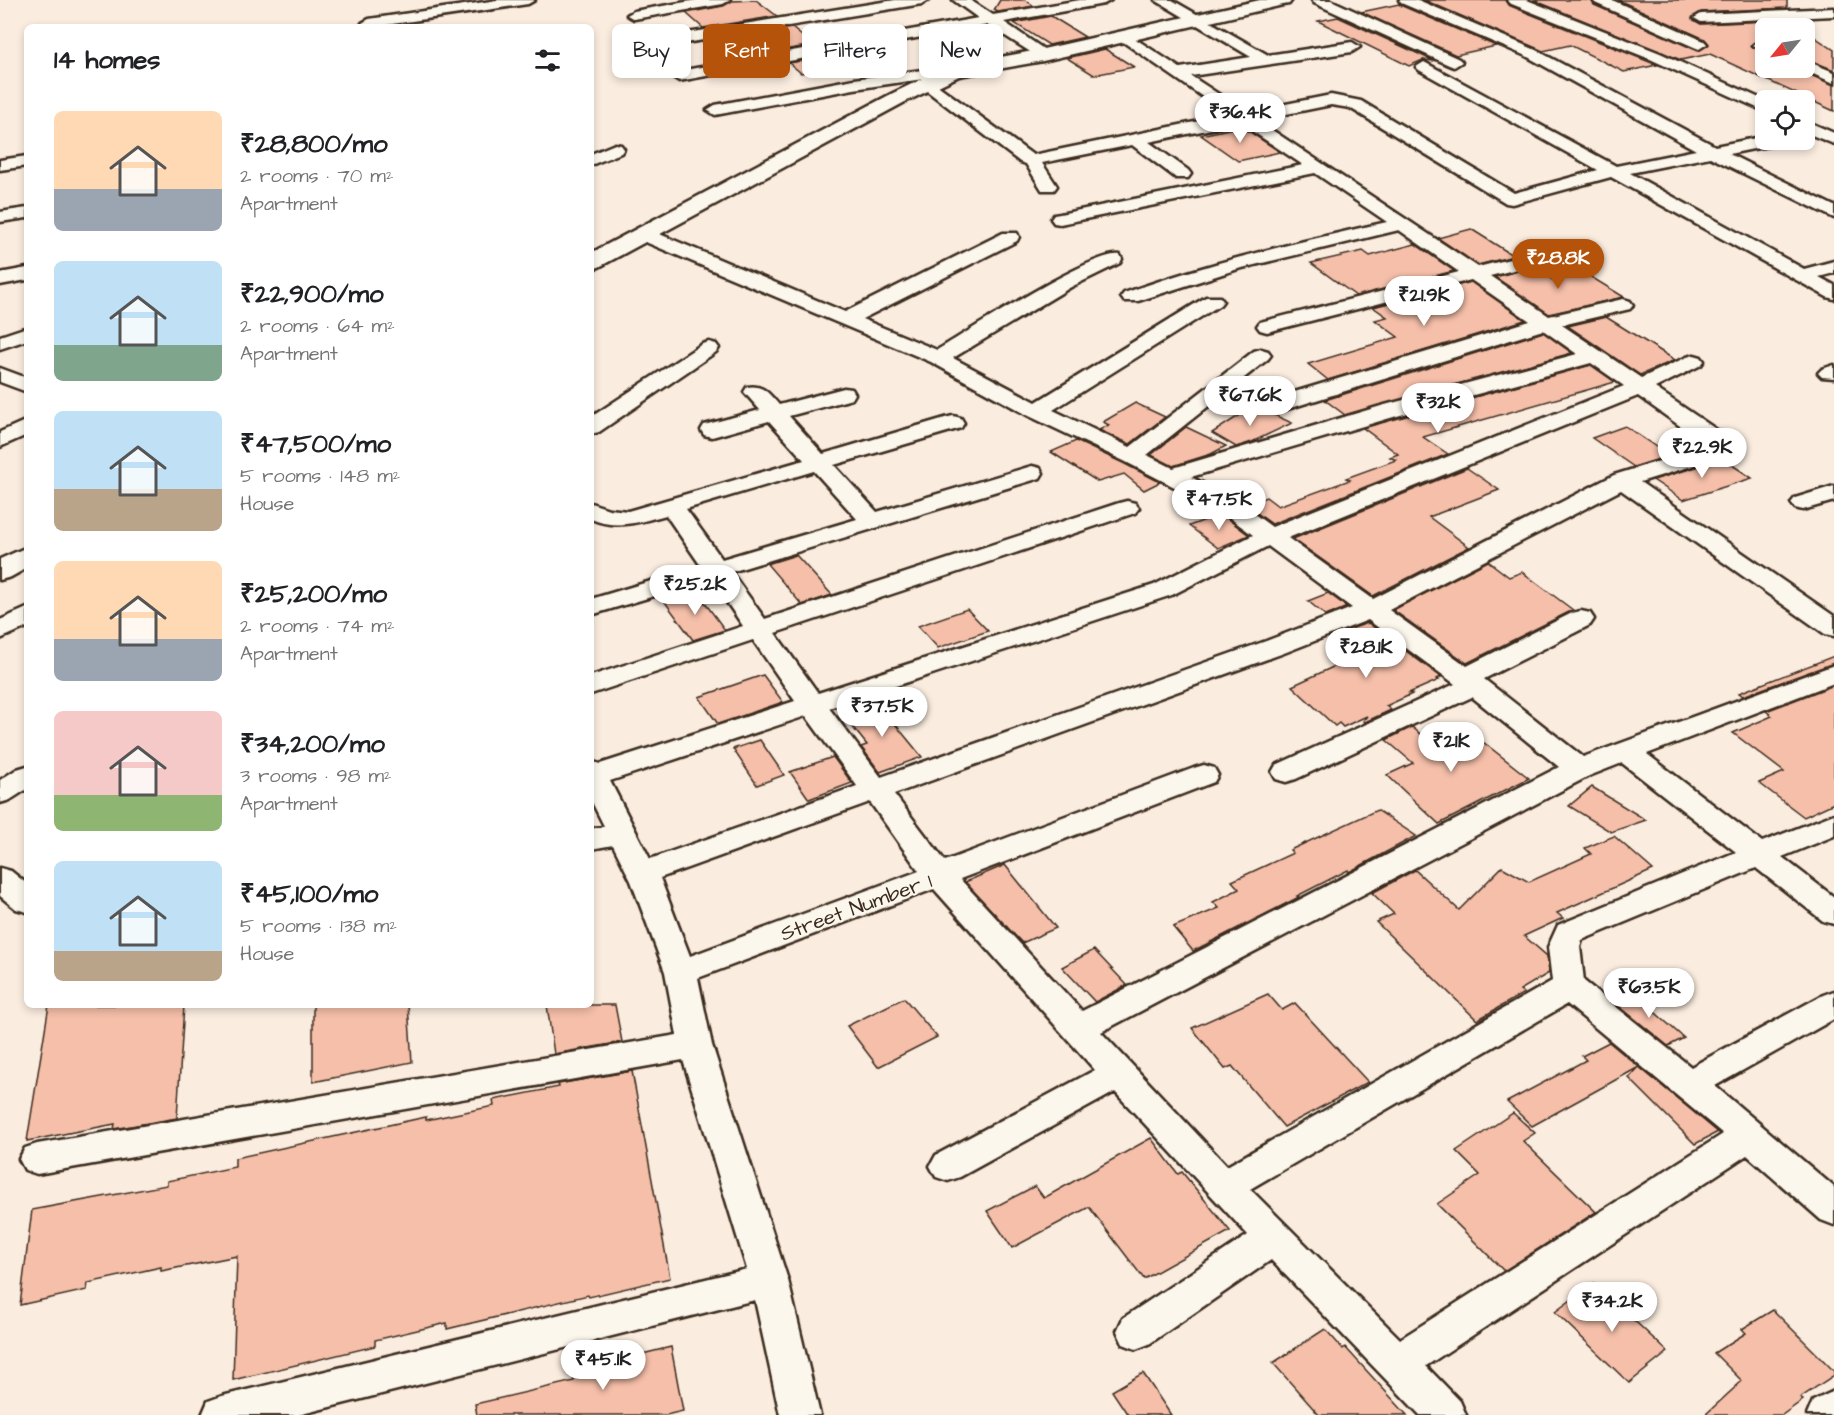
<!DOCTYPE html>
<html lang="en">
<head>
<meta charset="utf-8">
<style>
  :root { --surface:#fff; --page:#f6f6f6; --text:#202124; --muted:#757577; --accent:#b45309 }
  body { margin:0; font-family:"Architects Daughter",sans-serif; background:var(--page); color:var(--text); height:100vh; display:flex; flex-direction:column; font-size:22px; white-space:nowrap }
  * { box-sizing:border-box; margin:0 }
  p { font-size:20px; color:var(--muted) }
  .icon { flex:none; width:33px; height:33px; fill:none; stroke:currentColor; stroke-width:2; stroke-linecap:round; stroke-linejoin:round }
  .map { position:relative; flex:1; overflow:hidden }
  .details { position:absolute; left:24px; top:24px; width:570px; height:984px; display:flex; flex-direction:column; background:var(--surface); border-radius:9px; box-shadow:0 3px 9px #0003 }
  .details>* { flex:none }
  .top-card { position:absolute; left:612px; top:24px; width:570px; height:54px; display:flex; gap:12px }
  .needle { width:39px; rotate:240deg }
  .controls { position:absolute; left:1755px; top:18px; display:grid; gap:12px }
  .controls a { display:grid; place-items:center; width:60px; height:60px; border-radius:9px; background:var(--surface); box-shadow:0 3px 9px #0003; font-size:30px }
  .price { position:absolute; translate:-50% -51px; padding:0 14px; border-radius:21px; background:#fff; color:#222; font-size:20px; line-height:39px; filter:drop-shadow(0 2px 3px #0008) }
  .price::after { content:''; position:absolute; left:50%; top:36px; width:18px; height:14px; margin-left:-9px; background:inherit; clip-path:polygon(0 0,100% 0,50% 100%) }
  .price.selected { background:var(--accent); color:#fff }
  ul { padding:0; list-style:none }
  li { display:flex; align-items:center; gap:18px; height:150px; padding:0 30px }
  li span { display:grid; place-items:center; flex:none; width:168px; height:120px; border-radius:9px; color:#555 }
  li>.icon { margin-inline-start:auto }
  span .icon { width:72px; height:72px; fill:#fffc; stroke-width:1 }
  li b { font-size:26px }
  h2 { display:flex; justify-content:space-between; align-items:center; height:72px; padding:0 30px; font-size:26px }
  .chip { padding:0 21px; border-radius:9px; background:var(--surface); box-shadow:0 3px 9px #0003; font-size:21px; line-height:54px }
  .chip.selected { background:var(--accent); color:#fff }
  .map>svg:first-child { display:block }
  .building { fill:#f5bfa9; stroke:#3b2a1e; stroke-width:1.5 }
  .lines { fill:none; stroke-linecap:round; stroke-linejoin:round }
  .street-casing { stroke:#3b2a1e; stroke-width:5 }
  .secondary-casing { stroke:#3b2a1e; stroke-width:5 }
  .street { fill:#fbf7ec; fill-rule:evenodd }
  .secondary { fill:#fbf7ec; fill-rule:evenodd }
  .labels { text-anchor:middle; stroke-width:4.5; stroke-linejoin:round; paint-order:stroke }
  .street-label { font-size:21px; fill:#3b2a1e; stroke:#fbf7ec }
</style>
</head>
<body>
<div class="map">
<svg width="1834" height="1415" viewBox="0 0 1834 1415">
  <rect width="100%" height="100%" fill="#faecdf"/>
  <filter id="ink" filterUnits="userSpaceOnUse"><feTurbulence type="fractalNoise" baseFrequency=".0167" numOctaves="2"/><feDisplacementMap in="SourceGraphic" scale="12" xChannelSelector="R" yChannelSelector="G"/><feConvolveMatrix kernelMatrix="1 2 1 2 8 2 1 2 1" color-interpolation-filters="sRGB"/></filter>
  <g filter="url(#ink)">
    <g class="building">
      <polygon points="756,0 777,16 703,28 686,13 723,6 732,1"/>
      <polygon points="1000,0 1025,0 1034,6 998,12 994,10"/>
      <polygon points="1424,0 1505,0 1508,5 1657,65 1624,72 1570,45 1543,51"/>
      <polygon points="1533,0 1591,0 1594,5 1698,51 1709,44 1705,39 1618,0 1787,0 1787,8 1701,12 1692,19 1701,24 1791,20 1803,28 1766,28 1766,39 1760,38 1751,46 1766,53 1766,68 1797,68 1798,70 1834,85 1834,111 1710,54 1681,60"/>
      <polygon points="1399,4 1400,5 1496,46 1456,55 1361,12"/>
      <polygon points="1051,16 1085,37 1049,45 1014,23"/>
      <polygon points="1338,17 1434,61 1423,60 1409,66 1318,21"/>
      <polygon points="792,28 813,45 760,54 747,45 724,48 716,40"/>
      <polygon points="1804,30 1834,50 1834,70 1804,58"/>
      <polygon points="1105,49 1134,67 1094,75 1067,58"/>
      <polygon points="828,56 840,66 801,73 789,63"/>
      <polygon points="1238,127 1244,128 1280,152 1238,161 1201,135"/>
      <polygon points="1471,229 1514,256 1478,265 1438,238"/>
      <polygon points="1415,244 1454,271 1356,296 1311,263 1363,251 1370,256"/>
      <polygon points="1533,267 1553,280 1583,272 1624,297 1549,314 1495,277"/>
      <polygon points="1471,282 1525,320 1328,380 1308,364 1398,337 1375,320 1387,317 1373,307"/>
      <polygon points="1606,317 1675,360 1640,375 1568,326"/>
      <polygon points="1543,332 1572,353 1345,415 1325,400"/>
      <polygon points="1591,365 1615,382 1423,437 1448,454 1272,524 1246,505 1266,497 1278,506 1350,480 1346,478 1396,460 1390,457 1398,454 1363,428"/>
      <polygon points="1135,403 1165,417 1130,444 1099,430 1109,425 1103,422"/>
      <polygon points="1254,406 1292,423 1252,442 1236,447 1212,433"/>
      <polygon points="1625,426 1662,451 1696,441 1703,445 1634,467 1592,438"/>
      <polygon points="1186,427 1226,446 1211,454 1173,466 1151,455"/>
      <polygon points="1076,441 1123,463 1160,482 1144,490 1124,474 1098,482 1051,452"/>
      <polygon points="1723,459 1752,478 1683,500 1653,480"/>
      <polygon points="1467,468 1499,490 1429,517 1469,547 1373,596 1293,539"/>
      <polygon points="1221,514 1249,535 1218,548 1189,526"/>
      <polygon points="796,555 832,595 802,605 767,564"/>
      <polygon points="1488,561 1509,577 1522,572 1573,610 1467,663 1393,610"/>
      <polygon points="697,592 725,630 693,640 665,602"/>
      <polygon points="1328,593 1347,607 1326,616 1308,601"/>
      <polygon points="967,609 988,631 938,648 918,626"/>
      <polygon points="1368,623 1441,677 1437,679 1439,680 1409,693 1412,694 1386,706 1391,710 1365,722 1363,721 1367,716 1343,727 1339,723 1335,726 1292,686 1361,654 1344,640 1352,637 1345,631"/>
      <polygon points="1834,656 1834,663 1743,696 1739,693"/>
      <polygon points="763,675 783,702 718,724 699,697"/>
      <polygon points="1834,685 1834,803 1804,817 1759,783 1784,772 1733,733 1772,716 1766,711"/>
      <polygon points="878,703 922,757 880,772 861,747 867,745 843,715"/>
      <polygon points="1412,727 1435,746 1469,731 1529,778 1439,824 1387,775 1413,763 1386,740"/>
      <polygon points="760,740 784,775 757,785 733,749"/>
      <polygon points="833,757 852,783 809,799 790,772"/>
      <polygon points="1592,787 1646,820 1611,832 1569,806"/>
      <polygon points="1377,810 1416,836 1349,872 1348,870 1297,896 1299,897 1193,951 1173,927 1219,908 1213,902 1239,889 1232,881 1293,853 1290,850"/>
      <polygon points="1614,836 1653,870 1557,913 1563,918 1524,936 1547,956 1549,973 1520,990 1524,993 1477,1020 1376,922 1394,914 1372,893 1415,870 1459,910 1502,867 1529,882 1591,854 1585,848"/>
      <polygon points="1005,865 1056,928 1022,943 965,882"/>
      <polygon points="1094,950 1127,985 1095,1002 1062,967"/>
      <polygon points="1632,992 1684,1038 1668,1046 1614,1002"/>
      <polygon points="1268,994 1282,1010 1295,1003 1368,1082 1284,1127 1232,1066 1225,1069 1192,1028"/>
      <polygon points="904,998 937,1037 878,1067 847,1026"/>
      <polygon points="49,1005 184,1005 177,1118 114,1129 115,1124 27,1141"/>
      <polygon points="313,1005 408,1005 412,1062 313,1082"/>
      <polygon points="547,1005 615,1005 622,1042 554,1054"/>
      <polygon points="1609,1042 1639,1067 1532,1126 1507,1102 1586,1060 1582,1056"/>
      <polygon points="1639,1067 1718,1132 1695,1144 1629,1078"/>
      <polygon points="632,1071 670,1278 589,1297 588,1295 447,1329 447,1323 375,1340 375,1346 233,1380 237,1256 161,1271 161,1267 88,1283 87,1290 20,1305 32,1210 167,1185 167,1181 235,1167 235,1158 426,1117 426,1120 494,1106 493,1100 559,1087 558,1084"/>
      <polygon points="1513,1113 1535,1133 1523,1141 1596,1212 1504,1271 1437,1204 1480,1175 1456,1151"/>
      <polygon points="1151,1138 1178,1174 1182,1172 1230,1231 1144,1279 1089,1207 1012,1248 987,1211 1035,1186 1044,1198"/>
      <polygon points="1594,1283 1668,1352 1629,1383 1555,1312"/>
      <polygon points="1773,1310 1834,1371 1834,1375 1800,1398 1803,1400 1782,1415 1705,1415 1742,1381 1714,1353 1746,1333 1742,1329"/>
      <polygon points="1325,1329 1343,1349 1345,1347 1407,1415 1319,1415 1273,1363"/>
      <polygon points="671,1347 683,1411 666,1415 477,1415 475,1404 574,1381 573,1371"/>
      <polygon points="1143,1373 1171,1415 1128,1415 1112,1391"/>
    </g>
    <g class="lines">
      <g class="street-casing">
        <g id="street">
          <polygon points="498,0 535,0 528,4 372,27 364,26 362,23 369,19"/>
          <polygon points="697,0 730,0 723,4 634,19 627,15 634,11"/>
          <polygon points="895,0 929,0 922,4 649,49 641,44 649,39"/>
          <polygon points="953,0 970,0 993,15 1080,0 1111,0 1104,4 1004,22 1048,52 1051,55 1043,60 988,25 679,81 671,76 679,71 978,18"/>
          <path d="M1155,0h17l96,55 84,-13 8,5 -8,5 -161,24 55,36 85,-17 30,6 153,92 84,-23 -179,-100 -3,-3 8,-5 192,104 80,-16 -170,-94 -125,-53 -2,-3h19l118,50 179,96 51,-10v4h14l-2,4 -49,10 105,52v12l-124,-61 -80,16 174,96 30,-8v12l-15,4 15,8v14l-7,-2 -216,-120 -99,27 -6,-1 -156,-95 -19,-3 -74,15 221,147 68,-17 7,2 2,4 -2,4 -63,16 59,40 74,-17 7,2 3,4 -3,4 -68,16 79,53 46,-21 7,-2 7,2 3,4 -3,4 -46,23 68,46 8,14 -7,8 -84,26 194,134v20l-9,-2 -204,-144 -232,120 78,56 105,-53 9,-2 9,2 4,6 -4,6 -106,54 99,78 251,-92v18l-187,71 115,88 72,-28v22l-52,21 52,40v27l-11,-3 -67,-53 -174,72 -2,7 4,34 107,86 132,-72 11,-4v28l-119,67 119,101v38l-13,-5 -74,-65 -321,211 34,35 6,14h-46l-149,-155 -122,84 -13,5 -13,-5 -6,-13 6,-13 125,-83 -133,-143 -155,85 -12,4 -12,-4 -6,-11 6,-11 159,-85 -161,-181 -236,89 14,67 76,235 32,135h-40l-25,-115 -457,115h-96l6,-14 14,-5 525,-127 -64,-209 -646,114 -12,-4 -6,-11 6,-11 12,-4 640,-109 -12,-63 -34,-91 -18,-36 -22,4v-20l13,-3 -13,-26v-39l9,3 195,-63 -42,-61 -162,54v-18l152,-50 -32,-47 -120,36v-16l110,-33 -35,-51c-26,7 -49,15 -75,4v-16l18,6 19,2 176,-51 -35,-39 -57,16 -8,-2 -3,-5 3,-5 56,-15 -16,-18 3,-5c16,-3 22,7 32,18l65,-17 8,1 3,5 -3,5 -63,17 34,38 122,-36 8,-2 8,2 3,5 -3,5 -127,37 43,47 155,-46 8,2 3,5 -3,5 -309,94 34,47 354,-116 8,-2 8,2 4,5 -4,5 -360,120 43,60 336,-108 99,-50 -34,-25 -95,-49 -95,-45 -98,-54 -295,-124 -2,-4 2,-4h14l195,82 158,-79h14l2,4 -2,4 -155,78 75,31c29,-17 158,-101 183,-95l2,4 -2,4 -49,24 -118,71 83,44 170,-105h14l3,4 -3,4 -167,105 77,37 124,-96 7,-2 7,2 3,4 -3,4 -121,96 26,13 208,-62 196,-52 -34,-24 -259,80 -8,1 -8,-1 -3,-5 3,-5 262,-79 -59,-41 -204,52 -7,-2 -3,-4 3,-4 199,-50 -60,-42 -161,39 -100,32h-14l-3,-4 3,-4c86,-31 174,-51 263,-71l-72,-49 -255,51 -6,-1 -3,-4 3,-4 6,-1 243,-49 -63,-42 -91,19 39,28 3,4 -3,4h-12l-44,-33 -90,18 15,23 -3,4h-12l-16,-26 -6,-2 -102,-78 2,-3h12l101,74 196,-40 -113,-78 7,-4 5,1 52,34 71,-11zM1591,363l33,23 -352,141 -37,-27 -44,-23 206,-61zM1638,396l70,50 -94,29 -241,124 -85,-61zM814,471l43,48 -135,40 -36,-50zM1268,546l84,62 -86,33 -385,136 -52,-69 343,-113zM1368,620l87,64 -179,81 -4,7 4,7 10,3 10,-3 176,-82 87,70 -477,244 -122,-132 254,-97 4,-7 -4,-7 -10,-3 -10,3 -249,93 -51,-67 390,-141zM806,716l51,70 -207,73 -40,-78zM1622,763l114,89 -178,73 -10,22 4,34 -325,185 -126,-134 488,-256zM870,802l49,69 -229,85 -30,-78zM1567,1004l156,130 -323,205 -150,-150z"/>
          <polygon points="1312,0 1331,0 1459,59 1462,62 1454,67 1449,65 1314,3"/>
          <polygon points="1507,0 1527,0 1660,53 1766,101 1766,112 1650,59 1509,3"/>
          <polygon points="1593,0 1612,0 1704,41 1707,44 1699,49 1694,47 1595,3"/>
          <polygon points="1834,8 1834,16 1701,22 1694,18 1701,14"/>
          <polygon points="1761,40 1766,42 1766,51 1753,45"/>
          <polygon points="1804,60 1834,72 1834,83 1799,68 1804,68"/>
          <polygon points="945,67 953,72 951,75 854,89 715,115 707,110 715,105 854,79"/>
          <polygon points="1804,120 1834,133 1834,144 1804,132"/>
          <polygon points="615,144 621,145 624,149 621,153 591,165 591,154"/>
          <polygon points="27,156 27,166 0,170 0,160"/>
          <polygon points="27,208 27,218 0,222 0,212"/>
          <polygon points="27,268 27,280 0,285 0,273"/>
          <polygon points="27,327 27,340 0,349 0,336"/>
          <polygon points="709,342 716,344 719,348 716,352 599,432 591,434 591,417 702,344"/>
          <polygon points="1834,365 1834,378 1822,377 1818,373 1822,369"/>
          <polygon points="0,368 27,378 27,392 0,382"/>
          <polygon points="27,420 27,435 0,447 0,432"/>
          <polygon points="1834,486 1834,501 1803,510 1795,508 1791,503 1795,498"/>
          <polygon points="27,608 27,627 0,639 0,620"/>
          <polygon points="27,766 27,789 10,800 0,803 0,780 17,769"/>
          <polygon points="0,868 11,871 27,884 27,912 16,909 0,896"/>
          <polygon points="1834,1391 1834,1415 1807,1415 1813,1401"/>
        </g>
      </g>
      <g class="secondary-casing">
        <g id="secondary">
          <polygon points="1260,0 1292,0 1289,4 1283,5 1043,61 959,76 905,102 599,267 591,269 591,253 891,94 947,67 1043,49"/>
          <polygon points="27,547 27,568 11,577 0,580 0,559"/>
        </g>
      </g>
      <use href="#street" class="street"/>
      <use href="#secondary" class="secondary"/>
    </g>
  </g>
  <g class="labels">
    <g class="street-label">
      <text transform="translate(856 907) rotate(-20)" y="7">Street Number 1</text>
    </g>
  </g>
</svg>
<div class="controls">
<a><svg class="needle" viewBox="-14 -14 28 28"><path d="M0-13l5 13h-10z" fill="#e53935"/><path d="M0 13l5-13h-10z" fill="#757577"/></svg></a>
<a><svg class="icon" aria-label="locate" viewBox="0 0 24 24"><circle cx="12" cy="12" r="6"/><path d="M12 2v4M12 18v4M2 12h4M18 12h4"/></svg></a>
</div>
<b class="price" style="left:1240px;top:144px">₹36.4K</b>
<b class="price selected" style="left:1558px;top:290px">₹28.8K</b>
<b class="price" style="left:1424px;top:327px">₹21.9K</b>
<b class="price" style="left:1250px;top:427px">₹67.6K</b>
<b class="price" style="left:1438px;top:434px">₹32K</b>
<b class="price" style="left:1702px;top:479px">₹22.9K</b>
<b class="price" style="left:1219px;top:531px">₹47.5K</b>
<b class="price" style="left:695px;top:616px">₹25.2K</b>
<b class="price" style="left:1366px;top:679px">₹28.1K</b>
<b class="price" style="left:882px;top:738px">₹37.5K</b>
<b class="price" style="left:1451px;top:773px">₹21K</b>
<b class="price" style="left:1649px;top:1019px">₹63.5K</b>
<b class="price" style="left:1612px;top:1333px">₹34.2K</b>
<b class="price" style="left:603px;top:1391px">₹45.1K</b>
<div class="top-card">
<a class="chip">Buy</a>
<a class="chip selected">Rent</a>
<a class="chip">Filters</a>
<a class="chip">New</a>
</div>
<section class="details">
<h2>14 homes<svg class="icon" aria-label="filters" viewBox="0 0 24 24"><path d="M4 7h16M4 17h16"/><circle cx="9" cy="7" r="2"/><circle cx="15" cy="17" r="2"/></svg></h2>
<ul>
<li><span style="background:linear-gradient(#ffd9b3 65%,#9aa5b1 0)"><svg class="icon" aria-label="home" viewBox="0 0 24 24"><path d="M3 11l9-7 9 7M6 9v11h12V9"/></svg></span><div><b>₹28,800/mo</b><p>2 rooms · 70 m²</p><p>Apartment</p></div></li>
<li><span style="background:linear-gradient(#bfe0f5 70%,#7fa58c 0)"><svg class="icon" aria-label="home" viewBox="0 0 24 24"><path d="M3 11l9-7 9 7M6 9v11h12V9"/></svg></span><div><b>₹22,900/mo</b><p>2 rooms · 64 m²</p><p>Apartment</p></div></li>
<li><span style="background:linear-gradient(#bfe0f5 65%,#b9a48a 0)"><svg class="icon" aria-label="home" viewBox="0 0 24 24"><path d="M3 11l9-7 9 7M6 9v11h12V9"/></svg></span><div><b>₹47,500/mo</b><p>5 rooms · 148 m²</p><p>House</p></div></li>
<li><span style="background:linear-gradient(#ffd9b3 65%,#9aa5b1 0)"><svg class="icon" aria-label="home" viewBox="0 0 24 24"><path d="M3 11l9-7 9 7M6 9v11h12V9"/></svg></span><div><b>₹25,200/mo</b><p>2 rooms · 74 m²</p><p>Apartment</p></div></li>
<li><span style="background:linear-gradient(#f6c9c9 70%,#8fb573 0)"><svg class="icon" aria-label="home" viewBox="0 0 24 24"><path d="M3 11l9-7 9 7M6 9v11h12V9"/></svg></span><div><b>₹34,200/mo</b><p>3 rooms · 98 m²</p><p>Apartment</p></div></li>
<li><span style="background:linear-gradient(#bfe0f5 75%,#b9a48a 0)"><svg class="icon" aria-label="home" viewBox="0 0 24 24"><path d="M3 11l9-7 9 7M6 9v11h12V9"/></svg></span><div><b>₹45,100/mo</b><p>5 rooms · 138 m²</p><p>House</p></div></li>
</ul>
</section>
</div>
</body>
</html>
